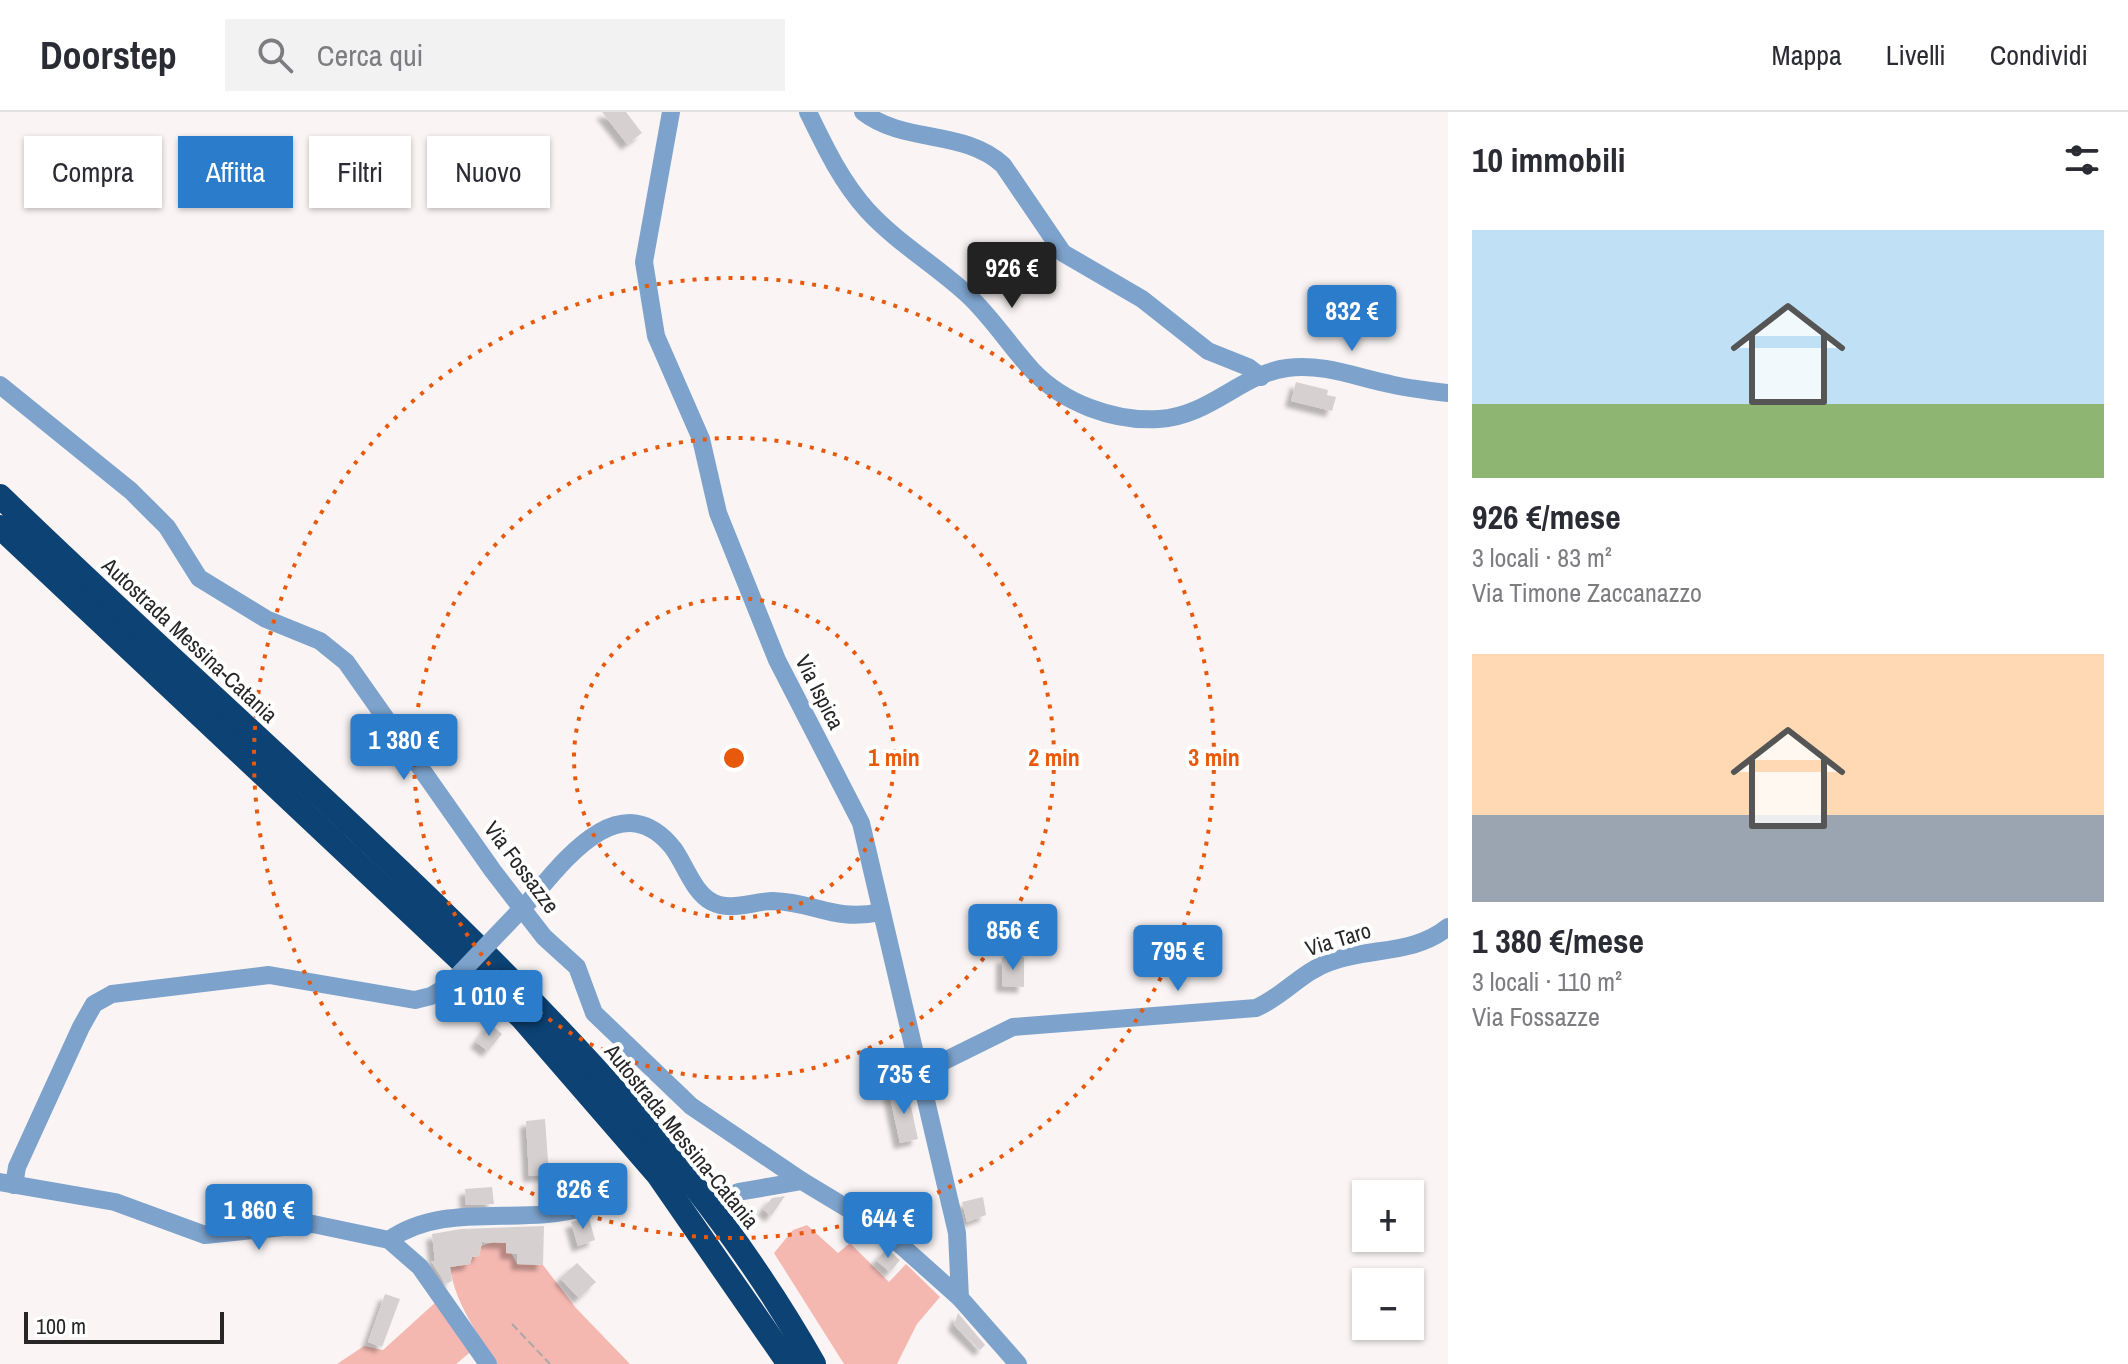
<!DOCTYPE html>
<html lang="it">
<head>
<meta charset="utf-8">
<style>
  :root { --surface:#fff; --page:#f2f2f3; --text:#2b2b33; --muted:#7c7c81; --line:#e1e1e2; --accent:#2b7dcc }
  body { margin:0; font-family:"Archivo Narrow",sans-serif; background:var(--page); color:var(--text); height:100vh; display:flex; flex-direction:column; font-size:30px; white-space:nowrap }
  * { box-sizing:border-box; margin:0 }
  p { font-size:26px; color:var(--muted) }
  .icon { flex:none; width:44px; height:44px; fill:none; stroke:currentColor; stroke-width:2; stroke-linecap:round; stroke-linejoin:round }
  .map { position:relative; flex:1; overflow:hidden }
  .drawer { display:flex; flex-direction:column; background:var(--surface); width:680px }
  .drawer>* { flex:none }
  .top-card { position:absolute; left:24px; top:24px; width:760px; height:72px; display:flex; gap:16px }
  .fabs { position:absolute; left:1352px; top:1068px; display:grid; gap:16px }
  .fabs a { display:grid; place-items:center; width:72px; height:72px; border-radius:0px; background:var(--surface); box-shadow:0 2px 6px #0004; font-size:40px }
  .scale { position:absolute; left:24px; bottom:20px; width:200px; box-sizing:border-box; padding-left:8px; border:4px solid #272525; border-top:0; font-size:22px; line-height:28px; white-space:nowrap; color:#272525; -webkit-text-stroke:6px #fff; paint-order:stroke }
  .price { position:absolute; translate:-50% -68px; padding:0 18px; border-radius:8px; background:var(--accent); color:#fff; font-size:26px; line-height:52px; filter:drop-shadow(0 2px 4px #0008) }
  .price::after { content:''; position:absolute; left:50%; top:48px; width:24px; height:18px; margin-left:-12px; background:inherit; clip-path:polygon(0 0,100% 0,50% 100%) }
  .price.selected { background:#222; color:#fff }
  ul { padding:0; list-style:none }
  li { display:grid; align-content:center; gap:16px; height:424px; padding:0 24px }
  li span { display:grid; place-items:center; height:248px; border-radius:0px; color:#555 }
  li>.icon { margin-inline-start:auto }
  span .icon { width:144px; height:144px; fill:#fffc; stroke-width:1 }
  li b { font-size:34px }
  h2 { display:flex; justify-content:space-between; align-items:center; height:96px; padding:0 24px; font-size:34px }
  .pill { padding:0 28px; border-radius:0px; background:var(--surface); box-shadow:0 2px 6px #0004; font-size:28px; line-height:72px }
  .pill.selected { background:var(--accent); color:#fff }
  header { display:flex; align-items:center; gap:48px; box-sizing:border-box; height:112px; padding:0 40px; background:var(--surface); border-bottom:2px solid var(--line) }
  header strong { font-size:38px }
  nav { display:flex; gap:44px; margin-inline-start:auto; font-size:28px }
  .search { width:560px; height:72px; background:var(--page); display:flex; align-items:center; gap:20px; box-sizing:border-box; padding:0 28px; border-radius:0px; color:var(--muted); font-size:30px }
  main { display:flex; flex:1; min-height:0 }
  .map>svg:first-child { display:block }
  .green { fill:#f5b8b1 }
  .building { fill:#d6d1d0; filter:url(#shadow) }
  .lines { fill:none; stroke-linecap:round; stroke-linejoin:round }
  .path { stroke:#aba7a7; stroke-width:2; stroke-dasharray:8 4; stroke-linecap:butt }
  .minor { stroke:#7da3cd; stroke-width:18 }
  .highway { stroke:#0c4274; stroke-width:24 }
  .minor-bridge { stroke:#7da3cd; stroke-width:18 }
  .ring { fill:none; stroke:#e8590c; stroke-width:4; stroke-dasharray:4 8 }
  .labels { text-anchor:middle; stroke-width:8; stroke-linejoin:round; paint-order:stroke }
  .street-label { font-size:22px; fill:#272525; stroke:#fff }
  .centre { fill:#e8590c; stroke:#fff; stroke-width:4 }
  .ring-label { font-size:24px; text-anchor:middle; font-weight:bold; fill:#e8590c; stroke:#fff; stroke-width:8; stroke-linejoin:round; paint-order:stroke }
</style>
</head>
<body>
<header>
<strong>Doorstep</strong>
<div class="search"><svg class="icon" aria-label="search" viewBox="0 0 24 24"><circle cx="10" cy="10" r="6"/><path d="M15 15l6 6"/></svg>Cerca qui</div>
<nav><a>Mappa</a><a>Livelli</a><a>Condividi</a></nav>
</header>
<main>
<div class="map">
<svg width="1448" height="1252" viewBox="0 0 1448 1252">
  <defs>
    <filter id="shadow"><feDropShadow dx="-6" dy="6" stdDeviation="2" flood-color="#0004"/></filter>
  </defs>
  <rect width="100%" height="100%" fill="#faf5f4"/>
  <g class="green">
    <polygon points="807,1113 838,1141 850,1131 889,1170 906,1152 940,1185 917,1212 897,1252 844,1252 774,1141 793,1118"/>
    <path d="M494,1130l12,1 11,21 26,1 33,43 54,56h-133c-19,-29 -43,-63 -47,-97l20,-3 2,-7 7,-1 2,-10z"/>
    <polygon points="437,1189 473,1238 456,1252 337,1252 364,1234 383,1238"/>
  </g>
  <g class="building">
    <polygon points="602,0 626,0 642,21 627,32"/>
    <polygon points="1296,270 1328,278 1327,283 1336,285 1332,299 1291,289"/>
    <polygon points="1002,845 1024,845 1024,875 1002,874"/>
    <polygon points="490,912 502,922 488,939 476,930"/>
    <polygon points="907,976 918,1027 900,1031 889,980"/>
    <polygon points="545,1007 549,1063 529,1064 526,1009"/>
    <polygon points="605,1058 613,1077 597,1083 590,1064"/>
    <polygon points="492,1075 494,1092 466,1093 465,1077"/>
    <polygon points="785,1084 771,1104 763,1097 772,1086"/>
    <polygon points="983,1085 986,1103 967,1110 962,1090"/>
    <polygon points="589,1106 595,1128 578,1134 571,1110"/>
    <polygon points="544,1114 543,1153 517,1152 517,1142 506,1141 506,1131 482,1130 479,1144 472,1145 470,1152 450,1155 452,1169 446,1172 431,1149 435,1149 432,1122 461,1117"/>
    <polygon points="887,1137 900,1148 890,1160 876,1148"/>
    <polygon points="577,1151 596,1170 579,1186 560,1166"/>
    <polygon points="385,1182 400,1187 382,1235 368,1230"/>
    <polygon points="958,1201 985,1233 980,1238 954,1213"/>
  </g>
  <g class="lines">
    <polyline class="path" points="512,1212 550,1252"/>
    <g class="minor">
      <polyline points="671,0 644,150 656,224 701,327 718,401 777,548 861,711 957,1121 960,1186 1018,1252"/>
      <path d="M808,0c17,35 33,69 59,98 30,33 70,56 102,86 24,23 41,50 63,74 31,33 82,52 127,49 51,-3 82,-45 128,-51 37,-5 71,10 107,17 18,4 36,6 54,8"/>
      <path d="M863,0c41,32 101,17 140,53l60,88 79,46 66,52 40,16 13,10"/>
      <polyline points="0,273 131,379 167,415 199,466 266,507 320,529 346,550 493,759 544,825 577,855 594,901 691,994 802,1069"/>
      <path d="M532,786c33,-39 90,-114 141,-50 12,16 20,44 39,54 18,10 42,-1 61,-1 42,1 61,21 108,11"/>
      <path d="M922,960l91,-45 243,-19c28,-12 45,-36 74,-46 40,-15 84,-7 118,-35"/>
      <polyline points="0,1070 115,1090 205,1123 313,1112 389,1128 420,1155 488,1252"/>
      <polyline points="14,1073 17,1055 81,915 94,892 112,882 269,863 415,888 431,884 448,874"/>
      <polyline points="738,1080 802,1069 885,1119 960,1186"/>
      <path d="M389,1128c57,-40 133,-13 196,-33"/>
    </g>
    <g class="highway">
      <path d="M0,384c131,127 268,249 400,375 155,148 308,305 414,493"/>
      <polyline points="0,415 521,905 658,1063 789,1252"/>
    </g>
    <polyline class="minor-bridge" points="448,874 532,786"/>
  </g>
  <g class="ring">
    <circle cx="734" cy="646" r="160"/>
    <circle cx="734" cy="646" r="320"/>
    <circle cx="734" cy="646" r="480"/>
  </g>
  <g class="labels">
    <g class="street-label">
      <text transform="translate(190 528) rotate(43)" y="8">Autostrada Messina-Catania</text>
      <text transform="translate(820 580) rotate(63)" y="8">Via Ispica</text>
      <text transform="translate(522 755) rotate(53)" y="8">Via Fossazze</text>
      <text transform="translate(1338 827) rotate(-17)" y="8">Via Taro</text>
      <text transform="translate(682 1024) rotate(51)" y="8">Autostrada Messina-Catania</text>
    </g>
  </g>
  <circle cx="734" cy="646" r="12" class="centre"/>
  <g class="ring-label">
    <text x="894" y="654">1 min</text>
    <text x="1054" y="654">2 min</text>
    <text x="1214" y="654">3 min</text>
  </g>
</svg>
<div class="fabs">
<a>+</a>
<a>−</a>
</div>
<div class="scale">100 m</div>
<b class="price selected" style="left:1012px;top:198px">926 €</b>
<b class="price" style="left:1352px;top:241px">832 €</b>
<b class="price" style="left:404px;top:670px">1 380 €</b>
<b class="price" style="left:1013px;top:860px">856 €</b>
<b class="price" style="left:1178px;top:881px">795 €</b>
<b class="price" style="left:489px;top:926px">1 010 €</b>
<b class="price" style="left:904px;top:1004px">735 €</b>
<b class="price" style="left:583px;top:1119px">826 €</b>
<b class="price" style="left:259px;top:1140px">1 860 €</b>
<b class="price" style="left:888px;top:1148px">644 €</b>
<div class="top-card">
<a class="pill">Compra</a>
<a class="pill selected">Affitta</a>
<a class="pill">Filtri</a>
<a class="pill">Nuovo</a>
</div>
</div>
<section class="drawer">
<h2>10 immobili<svg class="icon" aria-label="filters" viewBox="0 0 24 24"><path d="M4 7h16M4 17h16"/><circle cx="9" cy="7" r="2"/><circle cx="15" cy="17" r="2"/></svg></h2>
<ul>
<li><span style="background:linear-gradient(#bfe0f5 70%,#8fb573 0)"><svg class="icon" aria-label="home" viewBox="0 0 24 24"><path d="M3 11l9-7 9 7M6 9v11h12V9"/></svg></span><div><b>926 €/mese</b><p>3 locali · 83 m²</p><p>Via Timone Zaccanazzo</p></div></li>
<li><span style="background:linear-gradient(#ffd9b3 65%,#9aa5b1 0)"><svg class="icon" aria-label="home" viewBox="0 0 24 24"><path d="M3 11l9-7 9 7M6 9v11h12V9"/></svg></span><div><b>1 380 €/mese</b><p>3 locali · 110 m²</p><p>Via Fossazze</p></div></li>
</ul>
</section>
</main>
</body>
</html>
